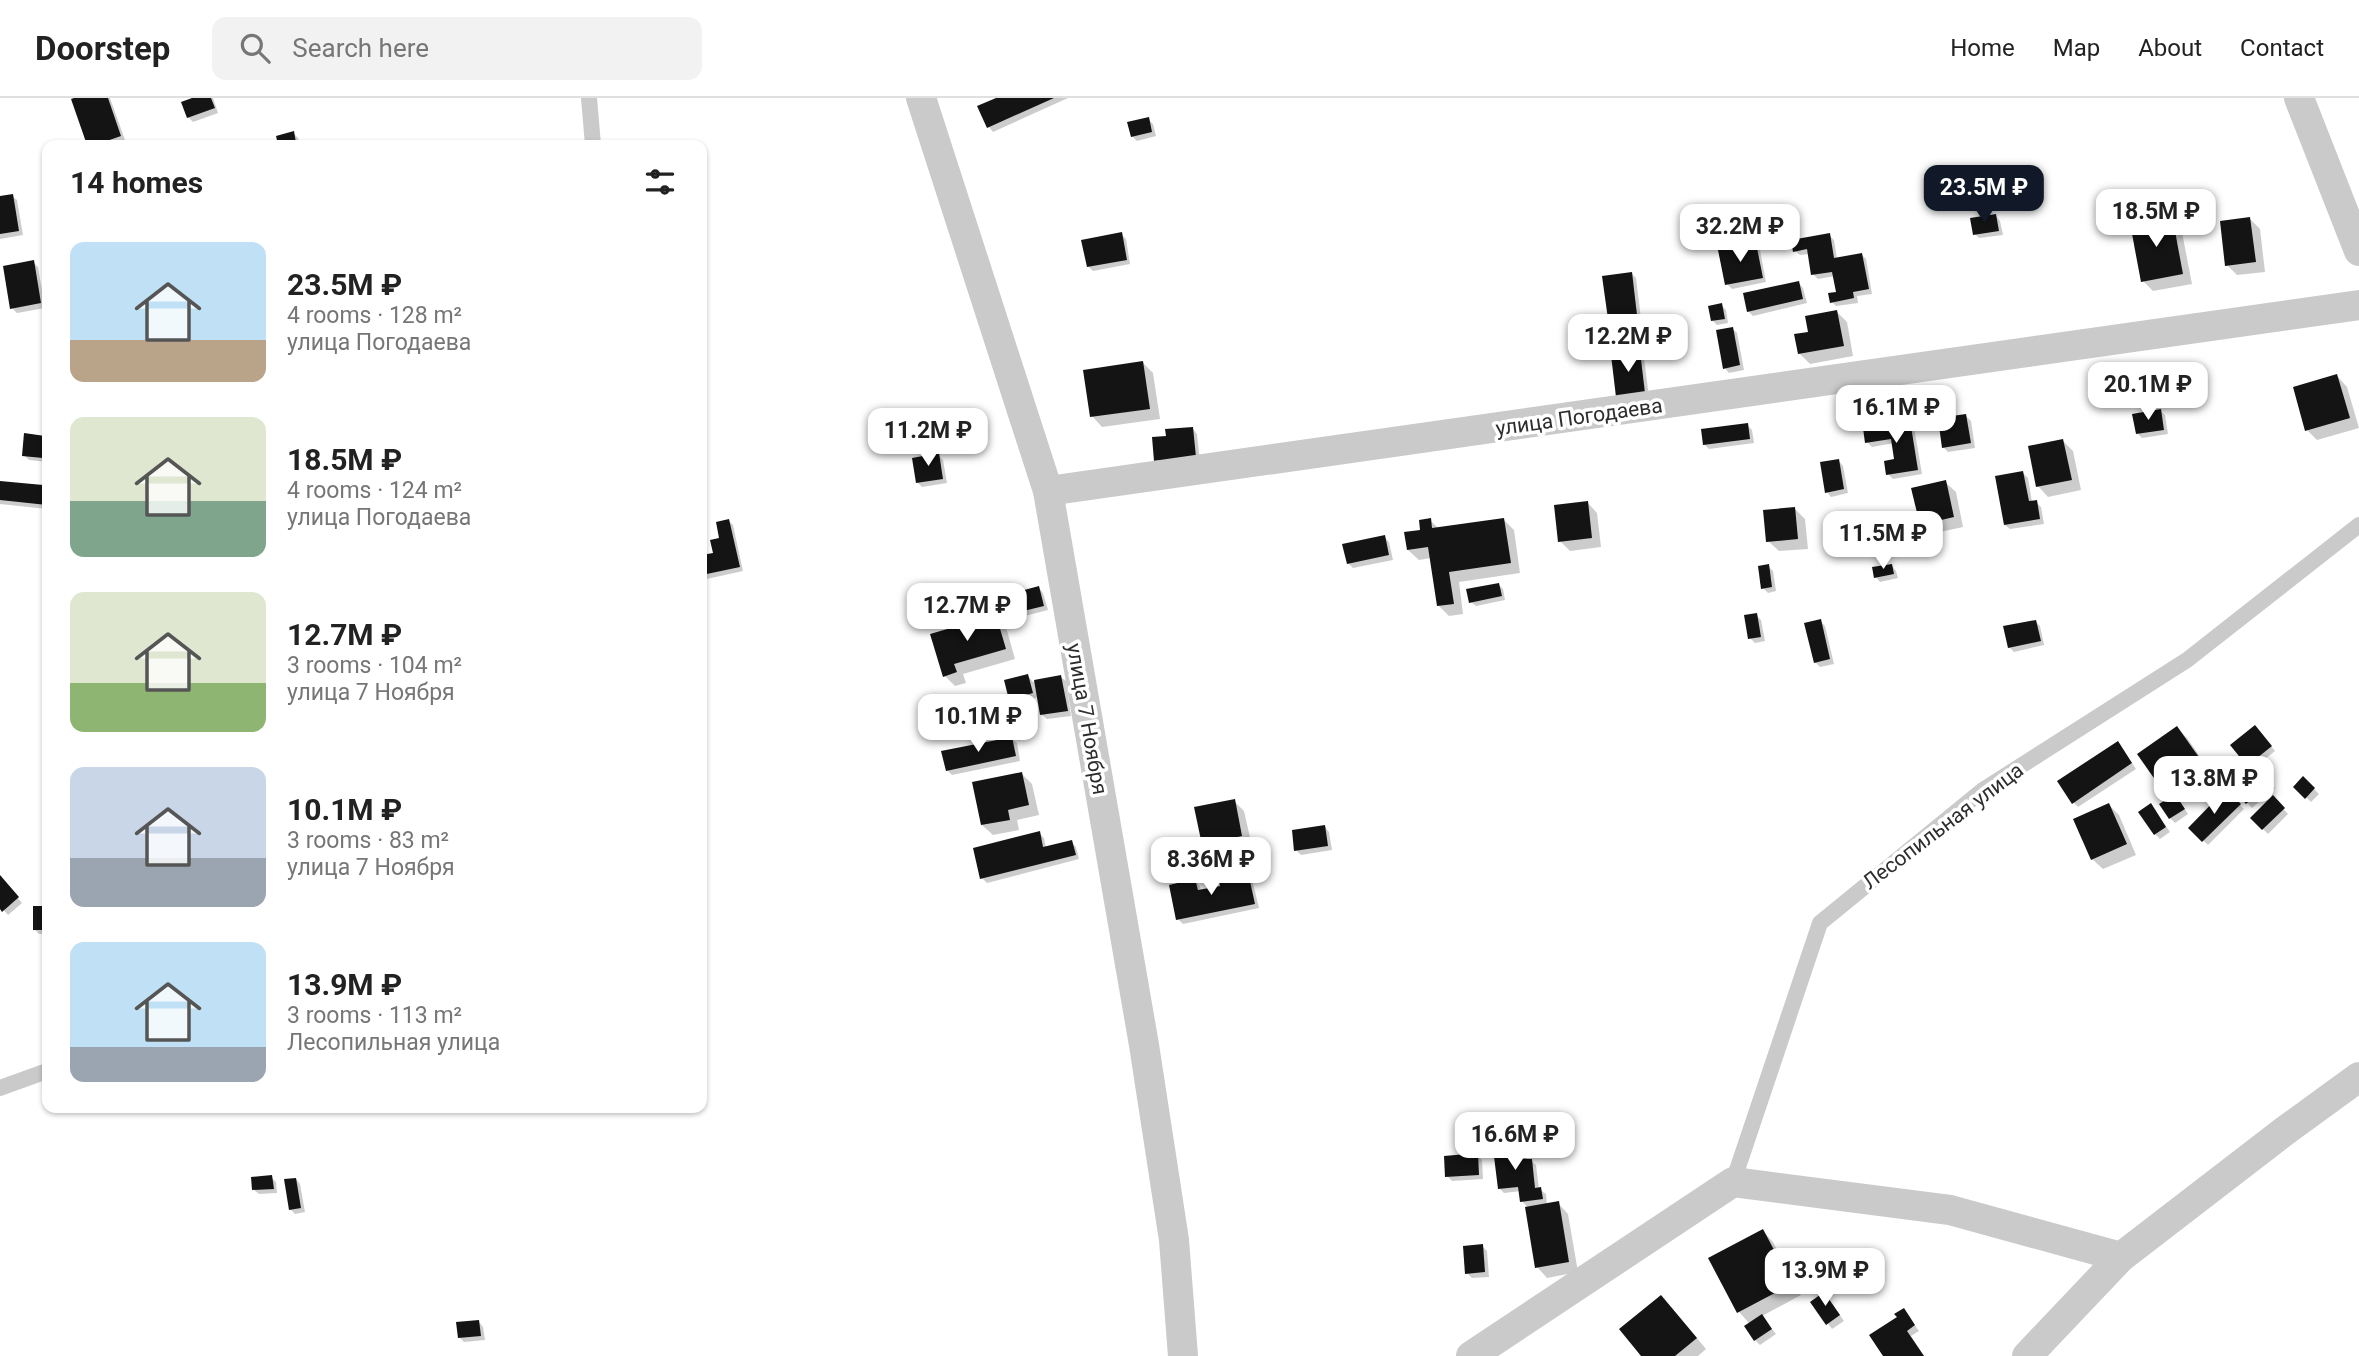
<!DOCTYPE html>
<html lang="en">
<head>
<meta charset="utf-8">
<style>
  :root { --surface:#fff; --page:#f2f2f2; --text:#222; --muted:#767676; --line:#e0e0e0; --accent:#111827 }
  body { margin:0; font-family:Roboto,sans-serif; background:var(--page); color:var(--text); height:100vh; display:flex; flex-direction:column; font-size:26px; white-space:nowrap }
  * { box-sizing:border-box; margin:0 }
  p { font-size:23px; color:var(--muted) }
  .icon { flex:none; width:38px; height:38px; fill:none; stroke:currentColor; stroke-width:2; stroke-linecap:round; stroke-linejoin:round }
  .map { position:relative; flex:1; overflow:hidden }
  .sheet { position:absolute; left:42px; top:42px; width:665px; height:973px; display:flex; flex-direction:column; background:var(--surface); border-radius:14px; box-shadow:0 2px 5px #0004 }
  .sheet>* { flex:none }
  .price { position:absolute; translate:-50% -60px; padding:0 16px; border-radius:14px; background:#fff; color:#222; font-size:23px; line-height:46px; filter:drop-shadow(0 2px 4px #0008) }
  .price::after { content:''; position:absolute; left:50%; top:42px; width:21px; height:16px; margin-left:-10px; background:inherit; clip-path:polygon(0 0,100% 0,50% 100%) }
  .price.active { background:var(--accent); color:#fff }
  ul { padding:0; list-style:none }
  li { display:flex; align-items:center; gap:21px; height:175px; padding:0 28px }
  li span { display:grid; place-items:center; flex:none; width:196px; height:140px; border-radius:14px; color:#555 }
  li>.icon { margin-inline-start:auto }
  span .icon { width:84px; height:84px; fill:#fffc; stroke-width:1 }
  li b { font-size:30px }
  h2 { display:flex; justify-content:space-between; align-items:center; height:84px; padding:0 28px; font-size:30px }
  header { display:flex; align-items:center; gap:42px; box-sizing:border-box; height:98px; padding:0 35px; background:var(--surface); border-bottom:2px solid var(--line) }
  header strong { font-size:33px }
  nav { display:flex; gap:38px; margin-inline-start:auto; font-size:24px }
  .search { width:490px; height:63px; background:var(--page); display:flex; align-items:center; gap:18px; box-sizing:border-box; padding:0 24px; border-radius:14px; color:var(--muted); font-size:26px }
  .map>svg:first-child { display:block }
  .shadow { fill:#0003 }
  .building { fill:#141414 }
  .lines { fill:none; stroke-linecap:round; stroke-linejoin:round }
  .service { stroke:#cacaca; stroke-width:16 }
  .minor { stroke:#cacaca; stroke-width:30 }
  .labels { text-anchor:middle; stroke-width:7; stroke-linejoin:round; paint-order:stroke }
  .street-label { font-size:21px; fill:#2d2d2d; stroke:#fff }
</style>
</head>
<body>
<header>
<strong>Doorstep</strong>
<div class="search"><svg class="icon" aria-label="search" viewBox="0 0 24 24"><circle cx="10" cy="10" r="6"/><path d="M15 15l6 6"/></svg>Search here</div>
<nav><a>Home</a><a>Map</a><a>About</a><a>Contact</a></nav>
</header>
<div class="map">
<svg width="2359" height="1258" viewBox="0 0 2359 1258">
  <rect width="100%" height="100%" fill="#fff"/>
  <g class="shadow">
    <polygon points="80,0 110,0 125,42 111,47 89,47 73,2"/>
    <polygon points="198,0 213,0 218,15 193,24 188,19"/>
    <polygon points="1000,0 1068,0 993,34 989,29"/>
    <polygon points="1148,21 1153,26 1156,38 1137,43 1132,38"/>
    <polygon points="293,35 298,40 300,47 280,47 278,39"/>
    <polygon points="12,98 17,102 23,137 0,141 0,100"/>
    <polygon points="1996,118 2000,123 2003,137 1979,140 1975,136"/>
    <polygon points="2171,119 2181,129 2192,186 2153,193 2143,183"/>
    <polygon points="2250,121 2260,131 2265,174 2237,177 2227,167"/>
    <polygon points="1121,136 1126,141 1130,166 1093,173 1088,168"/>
    <polygon points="1829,137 1834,142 1837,161 1862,157 1866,161 1872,196 1857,198 1858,205 1836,208 1832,204 1838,195 1835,178 1818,181 1813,176 1809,156 1800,157 1795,153"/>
    <polygon points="1755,147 1760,152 1766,184 1732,191 1727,186"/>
    <polygon points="33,164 38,169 45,210 17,215 12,210"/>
    <polygon points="1631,175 1636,180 1641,221 1614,225 1610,220"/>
    <polygon points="1799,185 1803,190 1807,205 1753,218 1748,213"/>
    <polygon points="1721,207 1726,212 1728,225 1717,227 1713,223"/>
    <polygon points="1837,214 1847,224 1853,258 1810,266 1799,255 1810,235"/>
    <polygon points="1733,231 1737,235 1744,272 1729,275 1725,270"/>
    <polygon points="1640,255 1644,260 1649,299 1613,258"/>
    <polygon points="1143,265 1153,275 1160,321 1102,329 1092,318"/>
    <polygon points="2337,278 2347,289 2359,330 2317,342 2307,332"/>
    <polygon points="2160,313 2165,317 2168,336 2142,340 2138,336"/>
    <polygon points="1966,318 1971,323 1975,350 1948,354 1943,349"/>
    <polygon points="1909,324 1914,329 1922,376 1893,381 1888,376 1896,363 1894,345 1872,349 1867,344"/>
    <polygon points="1747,327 1752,332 1754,345 1709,351 1704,346"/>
    <polygon points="1193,331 1197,336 1200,364 1168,339"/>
    <polygon points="44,339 47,342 47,364 29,362 24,357"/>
    <polygon points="2062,342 2073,353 2081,392 2048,399 2038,388"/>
    <polygon points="938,357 943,362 947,385 922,389 917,384"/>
    <polygon points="1839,363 1843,368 1848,395 1831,399 1827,394"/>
    <polygon points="47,365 47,411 0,406 0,385 45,389"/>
    <polygon points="2023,375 2028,380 2032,404 2036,404 2041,409 2044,426 2010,431 2005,427"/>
    <polygon points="1945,384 1956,394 1963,429 1931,436 1921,426"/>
    <polygon points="1587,404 1597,415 1601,449 1570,453 1560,443"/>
    <polygon points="1794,410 1805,421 1808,451 1779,453 1768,443"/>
    <polygon points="1503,421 1514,432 1520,475 1459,484 1463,516 1449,518 1438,507 1431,460 1419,462 1408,452 1430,422 1439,431"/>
    <polygon points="729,423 733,427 743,473 702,482 702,459 715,456"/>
    <polygon points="1384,439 1389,444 1393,462 1353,470 1348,465"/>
    <polygon points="1768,468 1773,473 1776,493 1768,495 1763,490"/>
    <polygon points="1892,468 1896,473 1898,480 1880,484 1876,479"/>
    <polygon points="1498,486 1503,491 1505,502 1476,508 1471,504"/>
    <polygon points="1039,490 1043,495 1048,512 1009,522 1005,517"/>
    <polygon points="1756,517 1761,522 1765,543 1755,545 1750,540"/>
    <polygon points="996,519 1006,529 1015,561 963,576 966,585 955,588 945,578 932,537"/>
    <polygon points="1820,523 1825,528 1834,566 1820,569 1815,564"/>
    <polygon points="2035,523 2040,528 2044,547 2014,554 2009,549"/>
    <polygon points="1028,578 1033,584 1061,579 1066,583 1071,618 1047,621 1042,617 1039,599 1015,606 1010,601"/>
    <polygon points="2177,630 2187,640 2212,676 2177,701 2188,716 2175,725 2170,720 2172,700 2139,656"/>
    <polygon points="2260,634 2275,653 2253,671 2248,667"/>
    <polygon points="1012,641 1017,645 1020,663 952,677 947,672"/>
    <polygon points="2122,650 2136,671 2078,709 2073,704"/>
    <polygon points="1022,676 1032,686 1039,717 1017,722 1019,732 993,737 982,727"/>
    <polygon points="2265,679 2275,690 2252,710 2242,699"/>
    <polygon points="2303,680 2319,696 2311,704 2295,688"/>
    <polygon points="2226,693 2244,711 2208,747 2190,730"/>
    <polygon points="2273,700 2288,716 2268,736 2252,720"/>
    <polygon points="1234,703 1244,713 1252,748 1214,756 1204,746"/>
    <polygon points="2109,707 2119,717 2136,757 2103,771 2092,761"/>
    <polygon points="2155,712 2170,734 2160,741 2155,736"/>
    <polygon points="1325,729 1329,734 1332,752 1301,757 1296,752"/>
    <polygon points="1039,735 1044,740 1046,750 1071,744 1076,749 1079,761 987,785 982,780"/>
    <polygon points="1248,776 1252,781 1259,810 1183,826 1178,821 1195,783 1200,788 1201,794 1222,790"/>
    <polygon points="0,779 22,805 8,817 0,808"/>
    <polygon points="34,809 47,809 47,836 39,836 34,831"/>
    <polygon points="1502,1043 1507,1047 1508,1054 1521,1052 1526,1057 1527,1063 1531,1063 1536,1067 1539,1091 1546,1096 1547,1107 1558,1105 1568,1116 1578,1174 1547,1180 1537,1169 1528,1110 1522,1103 1521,1093 1504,1095 1499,1090"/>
    <polygon points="1477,1057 1482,1062 1483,1081 1452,1083 1447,1078"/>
    <polygon points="271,1079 276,1084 277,1095 259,1096 254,1092"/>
    <polygon points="296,1081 300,1086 305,1114 295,1116 290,1111"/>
    <polygon points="1763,1133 1773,1144 1801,1197 1762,1218 1776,1236 1760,1247 1755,1242 1750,1226 1739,1214"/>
    <polygon points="1482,1148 1487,1153 1489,1179 1472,1180 1467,1175"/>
    <polygon points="1872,1163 1877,1167 1874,1182 1846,1179 1841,1174"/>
    <polygon points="1829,1201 1844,1223 1832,1231 1812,1204"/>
    <polygon points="1671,1209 1706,1251 1698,1258 1643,1258"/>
    <polygon points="1904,1212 1919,1233 1911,1238 1924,1258 1885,1258"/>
    <polygon points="479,1224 483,1229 485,1242 464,1244 459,1239"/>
  </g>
  <g class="building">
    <polygon points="74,0 108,0 121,38 95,47 87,47 71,1"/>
    <polygon points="192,0 211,0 215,10 187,20 181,4"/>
    <polygon points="996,0 1054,0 987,30 977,8"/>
    <polygon points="1149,19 1152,34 1131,39 1127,24"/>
    <polygon points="294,33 296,45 278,47 276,38"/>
    <polygon points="13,96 19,133 0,136 0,98"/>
    <polygon points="1996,116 1999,133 1973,137 1970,120"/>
    <polygon points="2172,117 2183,176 2141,184 2130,125"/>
    <polygon points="2250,119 2256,164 2225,168 2220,123"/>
    <polygon points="1122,134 1127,162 1087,169 1081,142"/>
    <polygon points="1830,135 1834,160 1862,155 1869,191 1853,194 1854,200 1830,205 1828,195 1836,194 1832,174 1811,177 1807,151 1793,154 1791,142"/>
    <polygon points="1756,145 1763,180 1725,187 1718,152"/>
    <polygon points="34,162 41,205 10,211 3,168"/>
    <polygon points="1632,174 1637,217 1608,221 1602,178"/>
    <polygon points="1799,183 1803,201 1747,214 1743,195"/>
    <polygon points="1722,205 1725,221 1711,223 1708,208"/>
    <polygon points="1837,212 1844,248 1798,256 1794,236 1808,234 1805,218"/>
    <polygon points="1733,229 1740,267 1723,271 1716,232"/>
    <polygon points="1640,253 1645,295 1616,299 1611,257"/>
    <polygon points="1143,263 1150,311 1090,319 1083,272"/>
    <polygon points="2337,276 2350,320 2305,333 2293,289"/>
    <polygon points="2161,311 2164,332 2136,336 2132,316"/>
    <polygon points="1966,316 1971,345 1942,350 1938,320"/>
    <polygon points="1910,322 1918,372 1886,377 1884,363 1894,361 1891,341 1865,345 1863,330"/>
    <polygon points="1748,325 1750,341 1703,347 1701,331"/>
    <polygon points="1193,329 1196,359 1154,363 1152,339 1166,338 1165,331"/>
    <polygon points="24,335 45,338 43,360 22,358"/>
    <polygon points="2063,341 2072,382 2036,389 2028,348"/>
    <polygon points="939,355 943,381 916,385 912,360"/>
    <polygon points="1839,361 1844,391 1825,395 1820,364"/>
    <polygon points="45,365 47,365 47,407 0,402 0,383 43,387"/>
    <polygon points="2023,373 2029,403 2037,402 2040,421 2004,427 1995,378"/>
    <polygon points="1946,382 1954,419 1920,427 1911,390"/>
    <polygon points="1588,403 1592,440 1558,444 1554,407"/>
    <polygon points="1795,409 1798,441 1766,444 1763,412"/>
    <polygon points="1431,420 1432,430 1504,420 1511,465 1449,474 1454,506 1437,508 1428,449 1407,452 1404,434 1420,432 1419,422"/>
    <polygon points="729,421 740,469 702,477 702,457 713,455 710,442 719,440 716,424"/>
    <polygon points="1385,437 1389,457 1347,466 1342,446"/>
    <polygon points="1769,466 1772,489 1761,491 1758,468"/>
    <polygon points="1892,466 1894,476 1874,480 1872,469"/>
    <polygon points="1499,485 1502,498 1469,505 1466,491"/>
    <polygon points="1039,488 1044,508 1003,518 998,499"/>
    <polygon points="1757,515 1761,539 1748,541 1744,517"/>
    <polygon points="996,517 1006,551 954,566 957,574 943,579 930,536"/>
    <polygon points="1821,521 1830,561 1814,565 1804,525"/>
    <polygon points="2036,522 2041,543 2008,550 2003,528"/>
    <polygon points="1028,576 1033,595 1009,602 1004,582"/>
    <polygon points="1061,577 1068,613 1040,617 1034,582"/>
    <polygon points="2255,627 2272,648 2247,668 2230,647"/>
    <polygon points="2177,628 2203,665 2163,693 2137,656"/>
    <polygon points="1012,639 1016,658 946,673 941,653"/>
    <polygon points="2118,643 2132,665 2072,706 2057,683"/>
    <polygon points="1022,674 1029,707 1008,712 1010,722 981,727 972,684"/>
    <polygon points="2265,677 2271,684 2246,706 2240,699"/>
    <polygon points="2303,678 2315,690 2305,701 2293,689"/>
    <polygon points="2226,691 2241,706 2202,744 2188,730"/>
    <polygon points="2175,696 2185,711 2169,721 2159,706"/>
    <polygon points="2273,697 2285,710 2262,732 2250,720"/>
    <polygon points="1235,701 1242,738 1202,747 1194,709"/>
    <polygon points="2109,705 2127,746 2091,762 2073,721"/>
    <polygon points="2151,705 2166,729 2154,737 2138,714"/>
    <polygon points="1325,727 1328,748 1294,753 1292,732"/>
    <polygon points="1040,733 1043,749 1072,742 1076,757 980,781 973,750"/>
    <polygon points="1248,774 1255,806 1176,822 1169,787 1195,781 1198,792 1220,788 1219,783 1227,781 1226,778"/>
    <polygon points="0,777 19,799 2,814 0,811"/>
    <rect x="33" y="808" width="14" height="24"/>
    <polygon points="1503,1041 1504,1052 1522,1050 1523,1061 1532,1061 1535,1090 1541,1089 1543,1101 1520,1104 1518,1089 1498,1091 1492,1042"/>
    <polygon points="1478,1055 1479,1077 1445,1079 1444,1058"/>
    <polygon points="272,1077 274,1091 252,1092 251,1079"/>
    <polygon points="296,1080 301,1110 289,1112 284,1081"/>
    <polygon points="1559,1103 1569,1164 1535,1170 1525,1109"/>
    <polygon points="1763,1131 1792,1186 1737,1215 1708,1160"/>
    <polygon points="1483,1146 1485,1174 1465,1176 1463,1148"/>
    <polygon points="1842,1157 1873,1161 1870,1179 1839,1174"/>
    <polygon points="1824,1194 1840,1217 1826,1227 1810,1204"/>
    <polygon points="1661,1197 1697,1240 1675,1258 1641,1258 1619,1231"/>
    <polygon points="1904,1210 1915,1227 1907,1233 1924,1258 1883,1258 1869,1237 1897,1219 1894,1216"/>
    <polygon points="1762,1216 1772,1231 1754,1243 1744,1228"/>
    <polygon points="479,1222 481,1238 458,1240 456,1224"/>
  </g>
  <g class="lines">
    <g class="service">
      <polyline points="589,0 593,47"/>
      <polyline points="0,990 47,973"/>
      <polyline points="1733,1084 1820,825 1983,692 2187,562 2359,427"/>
    </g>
    <g class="minor">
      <polyline points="921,0 1048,393 1144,947 1174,1142 1183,1258"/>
      <polyline points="2299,0 2359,153"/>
      <polyline points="1048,393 2359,207"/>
      <polyline points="1471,1258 1733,1084 1950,1112 2121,1159"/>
      <polyline points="2027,1258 2121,1159 2286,1032 2359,979"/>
    </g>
  </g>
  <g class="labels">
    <g class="street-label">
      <text transform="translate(1579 319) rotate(-8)" y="7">улица Погодаева</text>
      <text transform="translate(1087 621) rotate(80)" y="7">улица 7 Ноября</text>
      <text transform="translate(1943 728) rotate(-37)" y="7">Лесопильная улица</text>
    </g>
  </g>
</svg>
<b class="price active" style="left:1984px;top:127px">23.5M ₽</b>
<b class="price" style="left:2156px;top:151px">18.5M ₽</b>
<b class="price" style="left:1740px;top:166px">32.2M ₽</b>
<b class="price" style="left:1628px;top:276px">12.2M ₽</b>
<b class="price" style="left:2148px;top:324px">20.1M ₽</b>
<b class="price" style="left:1896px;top:347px">16.1M ₽</b>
<b class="price" style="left:928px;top:370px">11.2M ₽</b>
<b class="price" style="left:1883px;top:473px">11.5M ₽</b>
<b class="price" style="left:967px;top:545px">12.7M ₽</b>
<b class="price" style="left:978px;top:656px">10.1M ₽</b>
<b class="price" style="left:2214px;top:718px">13.8M ₽</b>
<b class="price" style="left:1211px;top:799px">8.36M ₽</b>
<b class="price" style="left:1515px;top:1074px">16.6M ₽</b>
<b class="price" style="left:1825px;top:1210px">13.9M ₽</b>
<section class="sheet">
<h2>14 homes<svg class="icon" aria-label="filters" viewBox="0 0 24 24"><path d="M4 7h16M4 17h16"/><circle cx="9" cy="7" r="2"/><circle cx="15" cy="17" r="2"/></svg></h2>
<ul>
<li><span style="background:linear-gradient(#bfe0f5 70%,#b9a48a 0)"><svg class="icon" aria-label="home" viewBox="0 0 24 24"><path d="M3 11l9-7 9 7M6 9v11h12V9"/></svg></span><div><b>23.5M ₽</b><p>4 rooms · 128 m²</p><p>улица Погодаева</p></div></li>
<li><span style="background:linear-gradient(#dfe7d0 60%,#7fa58c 0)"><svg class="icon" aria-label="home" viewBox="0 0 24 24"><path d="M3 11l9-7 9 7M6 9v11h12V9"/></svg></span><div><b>18.5M ₽</b><p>4 rooms · 124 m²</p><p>улица Погодаева</p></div></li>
<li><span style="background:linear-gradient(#dfe7d0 65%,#8fb573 0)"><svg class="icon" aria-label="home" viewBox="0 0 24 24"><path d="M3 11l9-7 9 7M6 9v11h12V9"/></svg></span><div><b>12.7M ₽</b><p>3 rooms · 104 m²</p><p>улица 7 Ноября</p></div></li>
<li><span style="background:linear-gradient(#c9d6e8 65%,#9aa5b1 0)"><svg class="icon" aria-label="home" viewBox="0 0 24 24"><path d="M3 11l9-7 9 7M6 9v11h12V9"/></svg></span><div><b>10.1M ₽</b><p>3 rooms · 83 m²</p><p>улица 7 Ноября</p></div></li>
<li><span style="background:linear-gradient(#bfe0f5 75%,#9aa5b1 0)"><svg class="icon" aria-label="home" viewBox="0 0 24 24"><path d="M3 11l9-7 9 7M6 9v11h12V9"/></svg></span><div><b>13.9M ₽</b><p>3 rooms · 113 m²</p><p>Лесопильная улица</p></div></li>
</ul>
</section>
</div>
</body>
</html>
